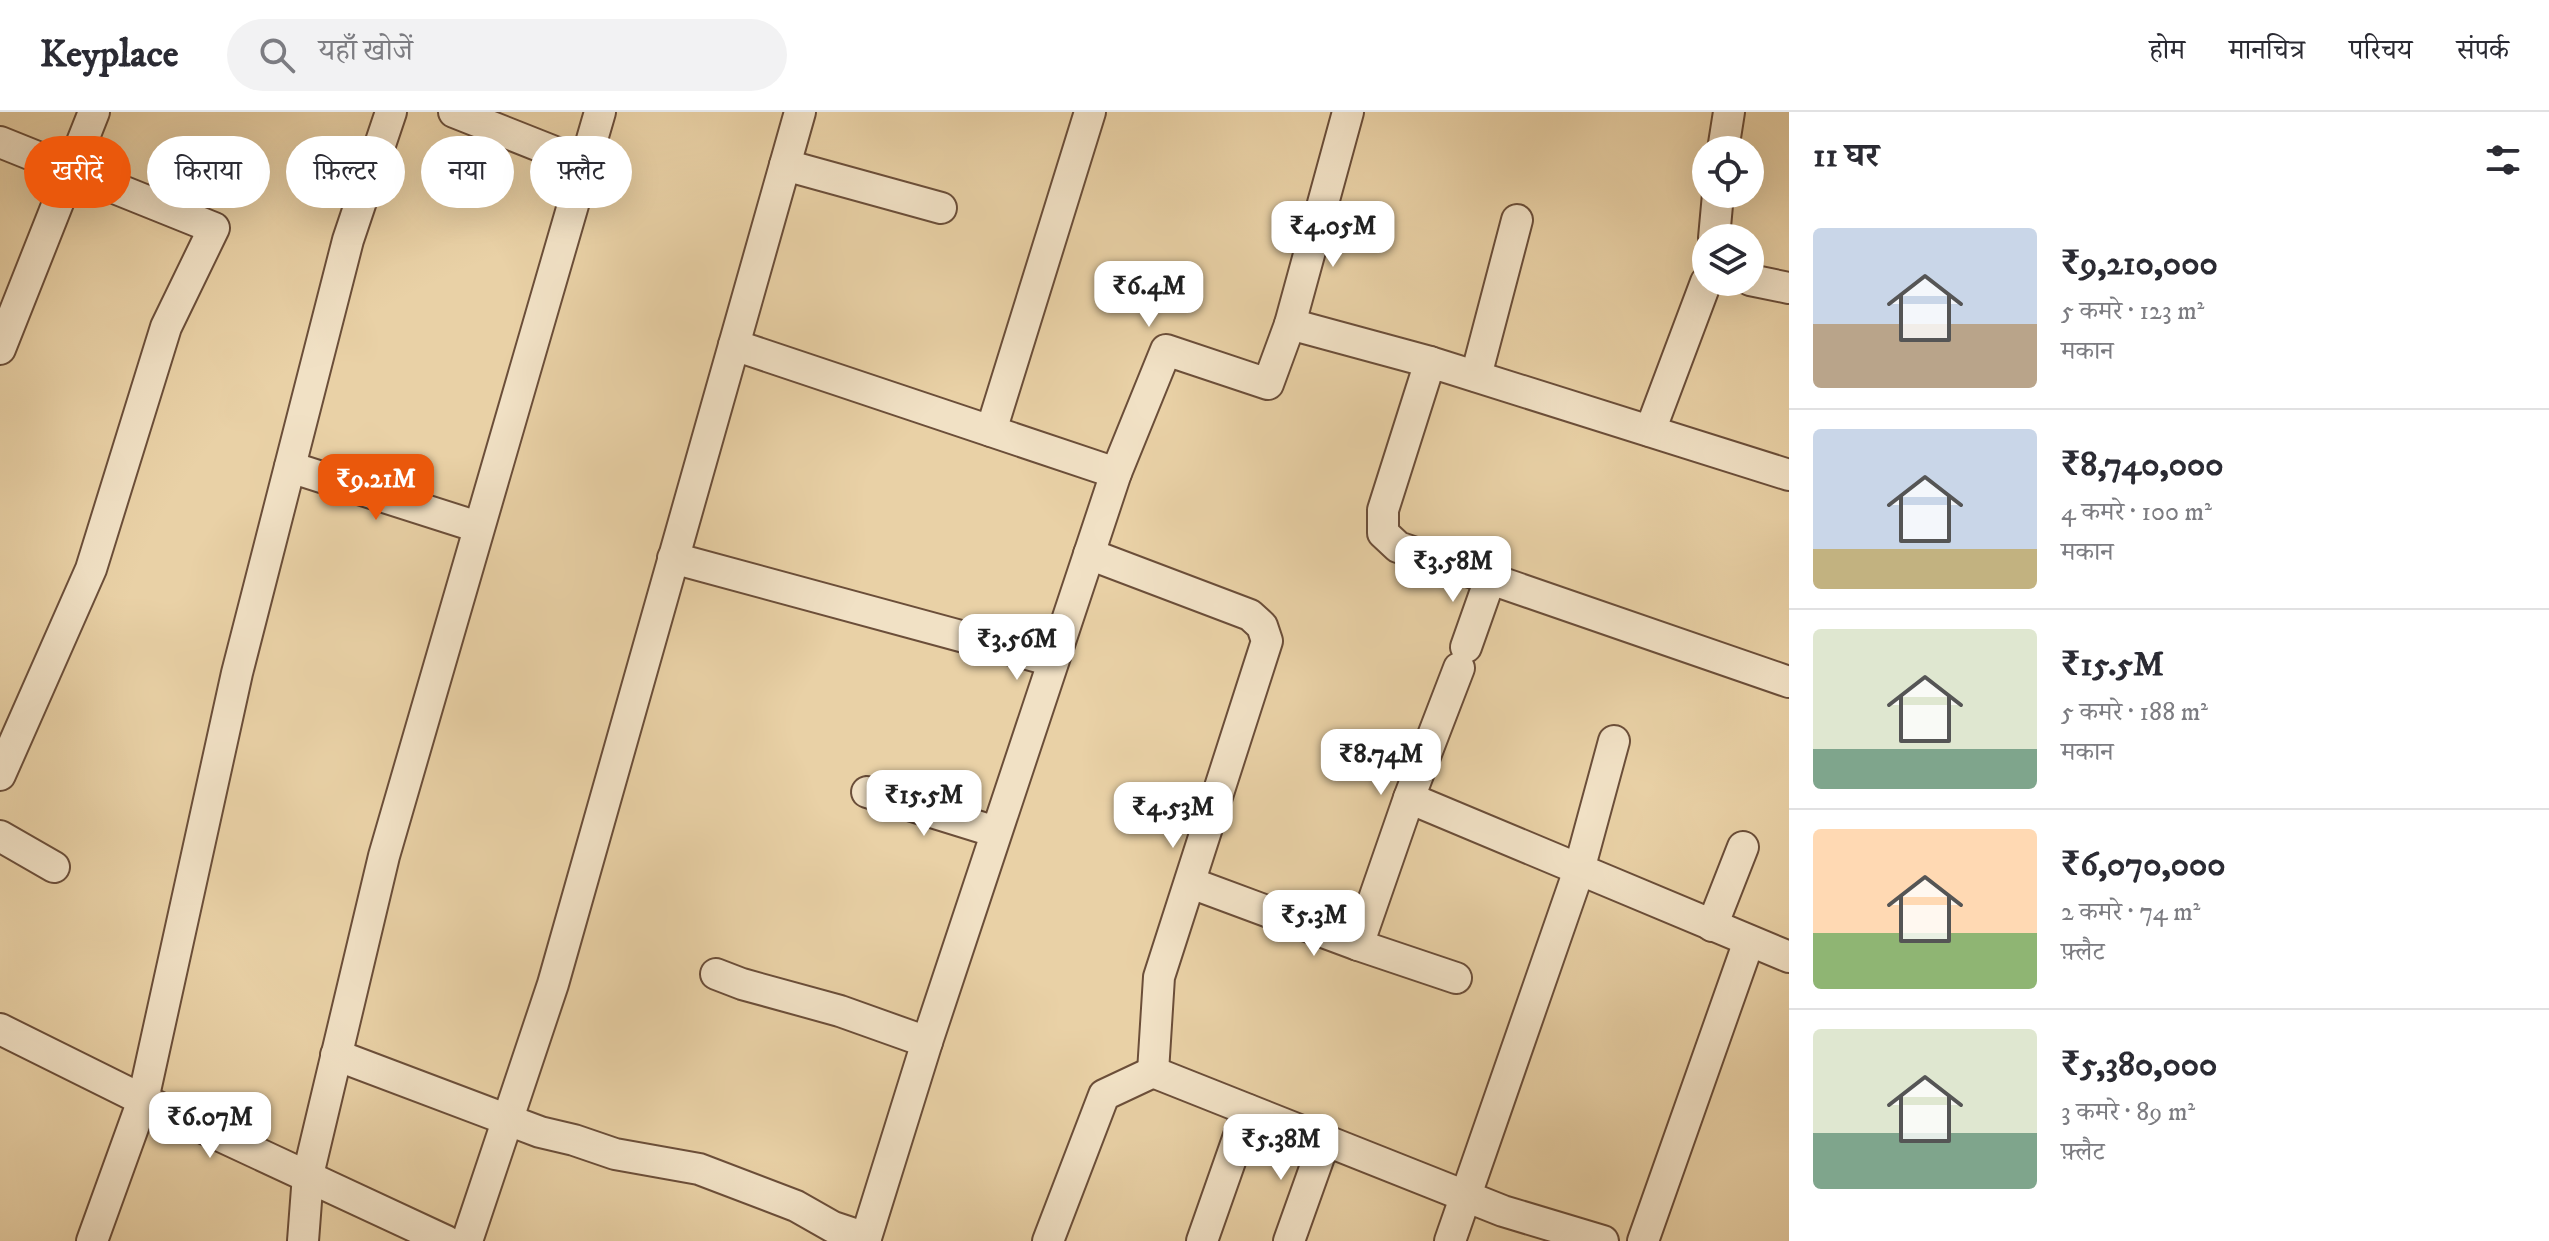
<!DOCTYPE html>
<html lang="hi">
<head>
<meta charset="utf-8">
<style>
  :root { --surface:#fff; --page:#f2f2f3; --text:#2b2b33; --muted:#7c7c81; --line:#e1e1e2; --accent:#ea580c }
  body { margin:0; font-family:"IM FELL DW Pica","Noto Serif Devanagari",serif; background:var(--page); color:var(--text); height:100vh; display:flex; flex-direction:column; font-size:30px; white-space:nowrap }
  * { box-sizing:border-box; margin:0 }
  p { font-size:26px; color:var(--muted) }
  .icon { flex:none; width:44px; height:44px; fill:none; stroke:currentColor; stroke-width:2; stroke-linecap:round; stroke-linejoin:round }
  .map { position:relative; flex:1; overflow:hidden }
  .details { display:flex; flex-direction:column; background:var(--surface); width:760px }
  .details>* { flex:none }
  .guide { position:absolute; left:24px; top:24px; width:760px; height:72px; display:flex; gap:16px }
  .buttons { position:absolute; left:1692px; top:24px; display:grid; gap:16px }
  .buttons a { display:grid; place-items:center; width:72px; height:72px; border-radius:50%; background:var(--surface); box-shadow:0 8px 32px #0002; font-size:40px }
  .price { position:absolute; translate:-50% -68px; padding:0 18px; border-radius:16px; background:#fff; color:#222; font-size:26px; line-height:52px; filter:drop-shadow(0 2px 4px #0008) }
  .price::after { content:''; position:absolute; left:50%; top:48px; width:24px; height:18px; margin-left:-12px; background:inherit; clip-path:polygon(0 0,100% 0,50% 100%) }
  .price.on { background:var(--accent); color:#fff }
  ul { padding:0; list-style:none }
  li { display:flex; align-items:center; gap:24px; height:200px; padding:0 24px }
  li+li { border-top:2px solid var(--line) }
  li span { display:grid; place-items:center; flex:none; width:224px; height:160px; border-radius:8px; color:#555 }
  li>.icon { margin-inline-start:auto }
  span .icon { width:96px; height:96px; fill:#fffc; stroke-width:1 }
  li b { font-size:34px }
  h2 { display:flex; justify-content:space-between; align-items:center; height:96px; padding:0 24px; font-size:34px }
  .pill { padding:0 28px; border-radius:36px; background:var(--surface); box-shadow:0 8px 32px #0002; font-size:28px; line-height:72px }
  .pill.on { background:var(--accent); color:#fff }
  header { display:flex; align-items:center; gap:48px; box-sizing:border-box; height:112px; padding:0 40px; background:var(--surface); border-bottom:2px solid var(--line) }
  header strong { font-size:38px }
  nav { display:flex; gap:44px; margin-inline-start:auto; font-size:28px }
  .search { width:560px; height:72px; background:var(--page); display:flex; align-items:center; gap:20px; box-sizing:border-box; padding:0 28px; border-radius:44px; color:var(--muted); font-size:30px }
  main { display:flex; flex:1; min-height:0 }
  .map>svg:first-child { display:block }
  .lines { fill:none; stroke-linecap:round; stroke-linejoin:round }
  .minor-casing { stroke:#6b4e39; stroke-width:34 }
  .minor { stroke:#f1e1c5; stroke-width:30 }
</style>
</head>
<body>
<header>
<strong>Keyplace</strong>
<div class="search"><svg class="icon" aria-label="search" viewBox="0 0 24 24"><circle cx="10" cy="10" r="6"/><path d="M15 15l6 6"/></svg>यहाँ खोजें</div>
<nav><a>होम</a><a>मानचित्र</a><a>परिचय</a><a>संपर्क</a></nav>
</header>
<main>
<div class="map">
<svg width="1789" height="1129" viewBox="0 0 1789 1129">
  <rect width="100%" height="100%" fill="#e9d1a6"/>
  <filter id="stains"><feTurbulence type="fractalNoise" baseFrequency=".0025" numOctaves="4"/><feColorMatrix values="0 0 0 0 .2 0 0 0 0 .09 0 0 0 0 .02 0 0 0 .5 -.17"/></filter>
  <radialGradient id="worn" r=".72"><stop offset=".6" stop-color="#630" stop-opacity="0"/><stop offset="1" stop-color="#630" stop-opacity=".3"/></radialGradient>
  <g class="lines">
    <g class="minor-casing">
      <g id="minor">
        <polyline points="454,0 585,52"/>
        <polyline points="1348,0 1290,212 1430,250"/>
        <polyline points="0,30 214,116 166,215 91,457 0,663"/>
        <polyline points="1723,38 1729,0"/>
        <polyline points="785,53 941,96"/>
        <polyline points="1714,126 1718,82"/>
        <polyline points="1750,168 1789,176"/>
        <polyline points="734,233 1116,361 927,930 865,1129"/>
        <polyline points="0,237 94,0"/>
        <polyline points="1476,264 1517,108"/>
        <polyline points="991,319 1090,0"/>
        <polyline points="1650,319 1706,170"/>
        <polyline points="290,355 478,415"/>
        <polyline points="1116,361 1166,238 1268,272 1290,212"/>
        <polyline points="1789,363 1430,250 1383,398 1383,421 1398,435 1789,570"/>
        <polyline points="1089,442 1250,503 1262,514 1267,529 1159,865 1153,960"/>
        <polyline points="673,446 1053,549"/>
        <polyline points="1466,535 1490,467"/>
        <polyline points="867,680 996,720"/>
        <polyline points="1409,686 1789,845"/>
        <polyline points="0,724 54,755"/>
        <polyline points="1191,771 1358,833 1456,866"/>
        <polyline points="1712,814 1743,735"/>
        <polyline points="1358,833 1409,686 1459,556"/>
        <polyline points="716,862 742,872 840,899 927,930"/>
        <polyline points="0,917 143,988 446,1129"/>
        <polyline points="336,943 540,1020 574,1028 615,1042 699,1057 796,1094 833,1115 866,1126"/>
        <polyline points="92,1129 143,988 237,561 348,128 391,0"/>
        <polyline points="303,1129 308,1063 384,744 600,0"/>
        <polyline points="467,1129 553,872 800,0"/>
        <polyline points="1048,1129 1104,983 1153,960 1503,1099 1603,1129"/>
        <polyline points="1202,1129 1248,998"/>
        <polyline points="1289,1129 1325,1028"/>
        <polyline points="1450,1129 1579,758 1614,629"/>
        <polyline points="1643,1129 1749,829"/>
      </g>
    </g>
    <use href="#minor" class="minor"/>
  </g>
  <rect width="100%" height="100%" filter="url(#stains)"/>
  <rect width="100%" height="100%" fill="url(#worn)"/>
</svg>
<div class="buttons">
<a><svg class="icon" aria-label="locate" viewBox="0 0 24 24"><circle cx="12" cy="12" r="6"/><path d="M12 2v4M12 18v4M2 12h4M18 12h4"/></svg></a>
<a><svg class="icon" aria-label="layers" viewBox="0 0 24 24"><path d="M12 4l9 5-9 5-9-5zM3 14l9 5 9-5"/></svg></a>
</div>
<b class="price" style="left:1333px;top:157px">₹4.05M</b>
<b class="price" style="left:1149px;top:217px">₹6.4M</b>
<b class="price on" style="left:376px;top:410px">₹9.21M</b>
<b class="price" style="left:1453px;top:492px">₹3.58M</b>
<b class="price" style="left:1017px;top:570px">₹3.56M</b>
<b class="price" style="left:1381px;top:685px">₹8.74M</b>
<b class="price" style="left:924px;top:726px">₹15.5M</b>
<b class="price" style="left:1173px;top:738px">₹4.53M</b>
<b class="price" style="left:1314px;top:846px">₹5.3M</b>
<b class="price" style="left:210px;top:1048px">₹6.07M</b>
<b class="price" style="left:1281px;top:1070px">₹5.38M</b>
<div class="guide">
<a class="pill on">खरीदें</a>
<a class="pill">किराया</a>
<a class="pill">फ़िल्टर</a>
<a class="pill">नया</a>
<a class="pill">फ़्लैट</a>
</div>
</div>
<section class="details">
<h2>11 घर<svg class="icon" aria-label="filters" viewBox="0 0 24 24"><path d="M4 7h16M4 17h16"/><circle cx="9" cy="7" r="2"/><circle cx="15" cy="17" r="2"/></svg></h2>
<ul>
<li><span style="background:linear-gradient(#c9d6e8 60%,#b9a48a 0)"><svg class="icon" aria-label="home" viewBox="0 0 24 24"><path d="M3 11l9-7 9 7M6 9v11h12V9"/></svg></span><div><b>₹9,210,000</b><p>5 कमरे · 123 m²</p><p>मकान</p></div></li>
<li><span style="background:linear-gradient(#c9d6e8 75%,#c2b280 0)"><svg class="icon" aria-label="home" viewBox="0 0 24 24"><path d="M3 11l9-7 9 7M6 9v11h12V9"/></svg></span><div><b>₹8,740,000</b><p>4 कमरे · 100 m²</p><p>मकान</p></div></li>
<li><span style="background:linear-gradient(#dfe7d0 75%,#7fa58c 0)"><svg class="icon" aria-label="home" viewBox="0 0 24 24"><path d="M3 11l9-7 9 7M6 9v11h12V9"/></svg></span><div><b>₹15.5M</b><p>5 कमरे · 188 m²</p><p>मकान</p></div></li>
<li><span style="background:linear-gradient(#ffd9b3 65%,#8fb573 0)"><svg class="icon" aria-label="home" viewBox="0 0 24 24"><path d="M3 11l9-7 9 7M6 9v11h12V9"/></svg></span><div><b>₹6,070,000</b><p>2 कमरे · 74 m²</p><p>फ़्लैट</p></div></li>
<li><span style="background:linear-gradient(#dfe7d0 65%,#7fa58c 0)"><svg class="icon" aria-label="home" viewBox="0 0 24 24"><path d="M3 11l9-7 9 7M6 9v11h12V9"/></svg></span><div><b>₹5,380,000</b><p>3 कमरे · 89 m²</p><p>फ़्लैट</p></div></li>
</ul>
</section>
</main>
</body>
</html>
